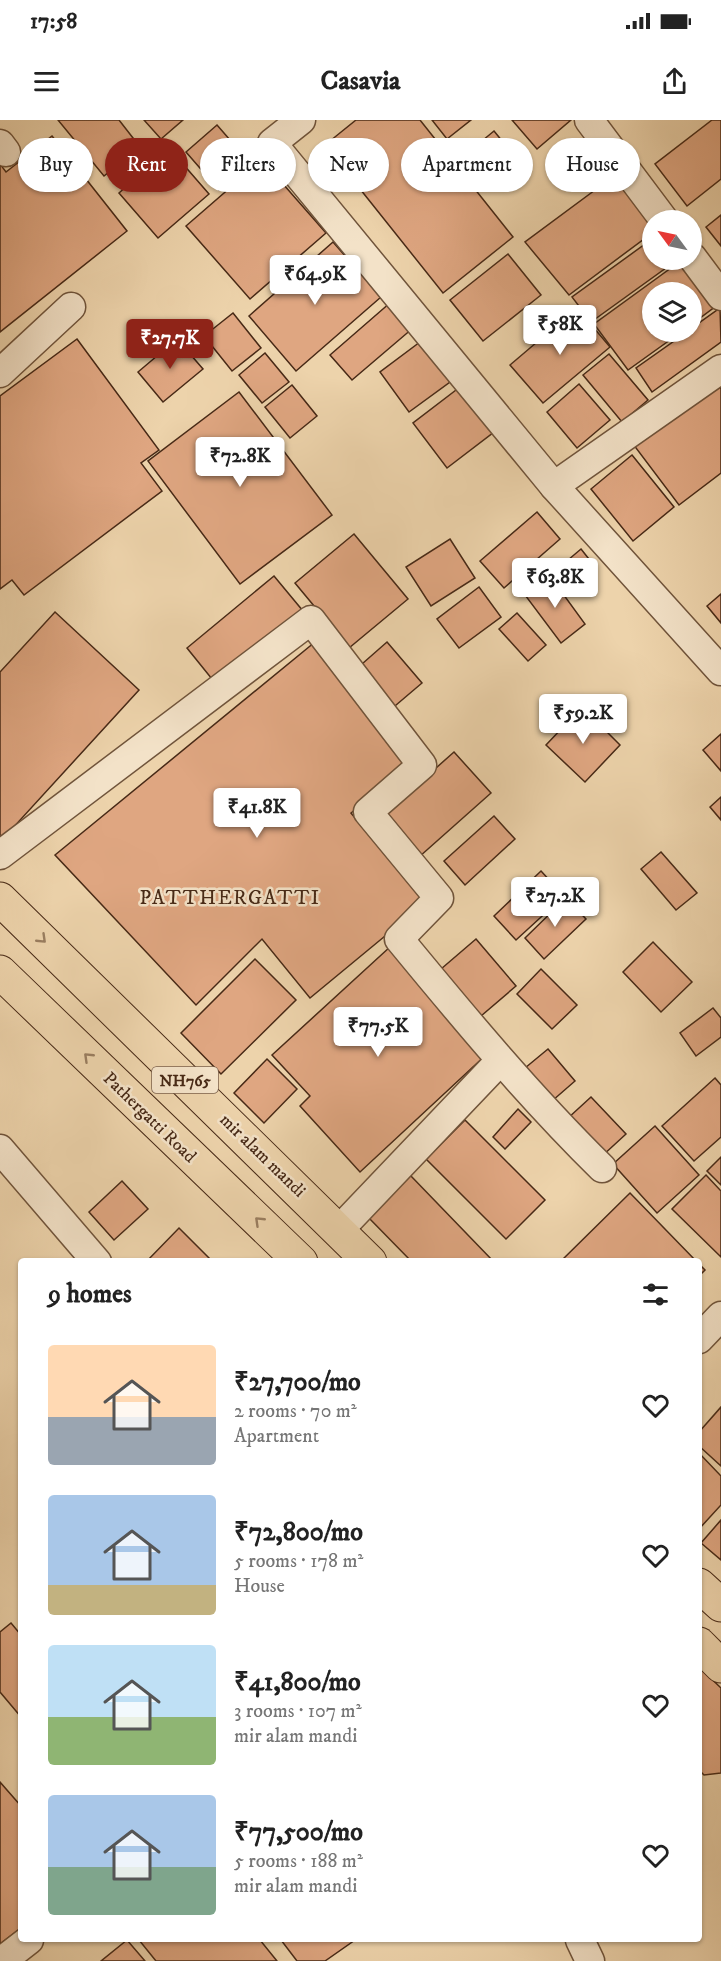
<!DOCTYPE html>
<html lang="en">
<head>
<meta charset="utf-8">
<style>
  :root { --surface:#fff; --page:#f6f6f6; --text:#222; --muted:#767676; --accent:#8f2418 }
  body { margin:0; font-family:"IM FELL DW Pica",serif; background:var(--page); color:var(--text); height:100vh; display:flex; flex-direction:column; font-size:22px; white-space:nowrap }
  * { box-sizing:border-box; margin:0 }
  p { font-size:20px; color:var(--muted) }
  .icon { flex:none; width:33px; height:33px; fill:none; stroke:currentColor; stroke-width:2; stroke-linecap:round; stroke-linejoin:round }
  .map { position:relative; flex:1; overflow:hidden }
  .side { position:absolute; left:18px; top:1138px; width:684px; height:684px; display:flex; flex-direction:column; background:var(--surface); border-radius:6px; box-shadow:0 2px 4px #0004 }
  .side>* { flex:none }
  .banner { position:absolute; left:18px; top:18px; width:686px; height:54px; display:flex; gap:12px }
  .needle { width:39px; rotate:303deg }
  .buttons { position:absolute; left:642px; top:90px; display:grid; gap:12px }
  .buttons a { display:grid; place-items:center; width:60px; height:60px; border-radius:50%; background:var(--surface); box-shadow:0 2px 4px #0004; font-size:30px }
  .price { position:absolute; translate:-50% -51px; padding:0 14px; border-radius:6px; background:#fff; color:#222; font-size:20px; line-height:39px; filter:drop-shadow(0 2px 3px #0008) }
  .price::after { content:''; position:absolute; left:50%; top:36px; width:18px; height:14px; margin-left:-9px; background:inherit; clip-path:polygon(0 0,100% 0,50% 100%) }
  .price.active { background:var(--accent); color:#fff }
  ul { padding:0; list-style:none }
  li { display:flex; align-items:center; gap:18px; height:150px; padding:0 30px }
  li span { display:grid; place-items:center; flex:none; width:168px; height:120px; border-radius:6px; color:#555 }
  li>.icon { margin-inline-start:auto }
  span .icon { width:72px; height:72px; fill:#fffc; stroke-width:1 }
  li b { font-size:26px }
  h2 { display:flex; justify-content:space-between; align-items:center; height:72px; padding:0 30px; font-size:26px }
  .tag { padding:0 21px; border-radius:27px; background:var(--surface); box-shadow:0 2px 4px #0004; font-size:21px; line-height:54px }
  .tag.active { background:var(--accent); color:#fff }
  .status { display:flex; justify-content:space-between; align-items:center; height:42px; padding:0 30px; background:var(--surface); direction:ltr }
  .status svg { height:16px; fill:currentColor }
  header { display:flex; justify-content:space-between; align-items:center; height:78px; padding:0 30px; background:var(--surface); font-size:27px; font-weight:700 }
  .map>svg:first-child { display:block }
  .building { fill:#dfa681; stroke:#472916; stroke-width:1.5 }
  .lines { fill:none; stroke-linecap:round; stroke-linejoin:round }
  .minor-casing { stroke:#70543b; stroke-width:31 }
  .trunk-casing { stroke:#472916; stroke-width:35 }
  .minor { stroke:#f3e2c8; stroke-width:28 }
  .trunk { stroke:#edd3ab; stroke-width:33 }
  .oneway { stroke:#9a7e60 }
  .labels { text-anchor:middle; stroke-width:5; stroke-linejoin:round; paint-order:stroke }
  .shield { fill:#f3e2c8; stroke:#7b604b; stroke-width:1.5 }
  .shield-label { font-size:16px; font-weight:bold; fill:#472916 }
  .street-label { font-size:18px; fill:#472916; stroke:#f3e2c8 }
  .neighbourhood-label { font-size:20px; letter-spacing:1.5px; fill:#472916; stroke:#f3e2c8 }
</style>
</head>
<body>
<div class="status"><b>17:58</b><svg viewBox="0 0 49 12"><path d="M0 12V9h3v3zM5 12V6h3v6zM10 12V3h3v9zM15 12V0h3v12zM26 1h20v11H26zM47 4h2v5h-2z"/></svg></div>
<header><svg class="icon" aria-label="menu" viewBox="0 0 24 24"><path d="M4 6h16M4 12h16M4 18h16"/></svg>Casavia<svg class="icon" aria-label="share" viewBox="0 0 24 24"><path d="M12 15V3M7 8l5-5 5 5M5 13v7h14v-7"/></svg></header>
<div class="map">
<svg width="721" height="1841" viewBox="0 0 721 1841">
  <rect width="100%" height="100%" fill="#edd3ab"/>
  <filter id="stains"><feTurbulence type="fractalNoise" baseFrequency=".00333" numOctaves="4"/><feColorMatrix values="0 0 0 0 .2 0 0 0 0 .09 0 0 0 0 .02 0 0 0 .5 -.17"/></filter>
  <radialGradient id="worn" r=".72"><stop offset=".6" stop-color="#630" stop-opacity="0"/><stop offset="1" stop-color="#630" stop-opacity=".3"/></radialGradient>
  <g class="building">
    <polygon points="58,0 119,0 140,27 104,56"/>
    <polygon points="144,0 183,0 161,19"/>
    <polygon points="356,0 420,0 513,117 443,173 325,25"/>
    <polygon points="432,0 471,0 447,19"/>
    <polygon points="512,0 571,0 537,29"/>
    <polygon points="712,0 721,0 721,59 687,86 655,44"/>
    <polygon points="217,5 250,43 219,70 186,32"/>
    <polygon points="494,11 520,43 492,67 465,35"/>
    <polygon points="52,16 127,111 0,212 0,44 6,52"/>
    <polygon points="169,28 209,74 158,118 119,73"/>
    <polygon points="262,40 326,113 250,179 186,106"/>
    <polygon points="618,53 652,101 652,113 569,175 525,122"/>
    <polygon points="721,95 721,126 706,107"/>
    <polygon points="652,119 652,140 677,140 591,202 572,177"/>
    <polygon points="333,122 381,177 296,251 249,196"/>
    <polygon points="508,134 541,175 483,221 450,180"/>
    <polygon points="682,140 716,186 692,204 692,172 652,172 652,212 681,212 628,250 594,204"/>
    <polygon points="391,182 413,208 352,260 330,235"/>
    <polygon points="577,188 610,227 543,283 510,245"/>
    <polygon points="720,188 721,222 652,272 636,248 687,212 692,212 692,208"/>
    <polygon points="233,193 261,228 232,251 204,216"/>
    <polygon points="77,219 159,330 141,343 162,371 24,475 12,460 0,469 0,276"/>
    <polygon points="177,219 203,249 163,282 138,252"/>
    <polygon points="420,222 450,262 409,292 380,252"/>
    <polygon points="265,233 289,262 262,283 239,255"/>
    <polygon points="609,234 648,280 622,302 583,255"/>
    <polygon points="716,262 721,269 721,353 679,385 633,324"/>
    <polygon points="579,264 610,300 577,328 547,292"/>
    <polygon points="292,265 317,296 290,318 265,287"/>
    <polygon points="460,267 494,312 447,348 413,303"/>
    <polygon points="239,272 332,395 240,464 148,341"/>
    <polygon points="632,335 674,387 633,421 591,369"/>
    <polygon points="537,392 560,419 504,468 480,441"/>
    <polygon points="354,414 408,479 349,528 295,463"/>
    <polygon points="450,419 475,458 431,486 406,447"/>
    <polygon points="581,429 596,448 570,470 555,451"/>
    <polygon points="274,456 303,491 216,564 187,528"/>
    <polygon points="550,456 585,504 561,523 525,475"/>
    <polygon points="479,467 501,497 459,528 437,499"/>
    <polygon points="721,474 721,503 707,486"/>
    <polygon points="55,492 139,570 0,722 0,552"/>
    <polygon points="517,493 546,525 528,541 499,509"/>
    <polygon points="315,522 413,642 351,693 425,783 310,878 262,819 196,885 55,735"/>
    <polygon points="387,522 422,563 389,591 354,551"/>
    <polygon points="582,587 620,625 585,662 546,625"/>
    <polygon points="721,614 721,651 703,630"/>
    <polygon points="454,632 491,673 419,737 383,695"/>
    <polygon points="721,677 721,700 710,687"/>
    <polygon points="494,696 515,719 465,765 444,741"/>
    <polygon points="661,732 697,773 676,790 641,749"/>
    <polygon points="541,751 564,776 516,820 494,796"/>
    <polygon points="566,778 586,799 544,839 525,818"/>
    <polygon points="476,819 516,866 481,896 441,849"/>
    <polygon points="653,822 692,862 661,892 623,852"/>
    <polygon points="391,826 488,933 360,1052 300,986 310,976 272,935"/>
    <polygon points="255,839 296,880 221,954 181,913"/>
    <polygon points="541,849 577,885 552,909 517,874"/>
    <polygon points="713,888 721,898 721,917 696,936 680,913"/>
    <polygon points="548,929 575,961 552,981 525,948"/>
    <polygon points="267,939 297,969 264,1003 234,973"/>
    <polygon points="715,958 721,965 721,1017 694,1041 662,1006"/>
    <polygon points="591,977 626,1014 601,1037 567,999"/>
    <polygon points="518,989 531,1002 505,1029 493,1017"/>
    <polygon points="465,1000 545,1080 506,1119 426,1039"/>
    <polygon points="655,1006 699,1055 657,1093 613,1044"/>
    <polygon points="721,1037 721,1065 707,1051"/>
    <polygon points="410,1055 494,1142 412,1142 368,1097"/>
    <polygon points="706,1055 721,1071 721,1137 672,1089"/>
    <polygon points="122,1061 148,1089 114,1120 89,1092"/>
    <polygon points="630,1073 697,1142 560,1142"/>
    <polygon points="179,1108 213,1142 146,1142"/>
    <polygon points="699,1144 705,1150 699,1156"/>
    <polygon points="721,1287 721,1346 699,1326 699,1312"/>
    <polygon points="699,1333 721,1356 721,1385 699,1409"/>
    <polygon points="721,1400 721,1440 701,1423"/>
    <polygon points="11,1503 21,1515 21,1597 0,1572 0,1512"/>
    <polygon points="699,1547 721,1568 721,1653 704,1655 699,1650"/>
    <polygon points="0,1662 21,1686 21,1808 0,1824"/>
    <polygon points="127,1820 145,1841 101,1841"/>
    <polygon points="139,1820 260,1820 277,1841 156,1841"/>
    <polygon points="281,1820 355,1820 325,1841 297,1841"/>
  </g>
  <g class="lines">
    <g class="minor-casing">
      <g id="minor">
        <polyline points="301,0 272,23 554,366 721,551"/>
        <polyline points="589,0 664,100"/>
        <polyline points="0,24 6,32"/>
        <polyline points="692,137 721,176"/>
        <polyline points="0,253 71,187"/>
        <polyline points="554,366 721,249"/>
        <path d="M0,735l311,-235 111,145 -54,47 71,86 -40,41c65,79 130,157 203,229"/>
        <polyline points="0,1029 97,1142"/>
        <polyline points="339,1110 500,941"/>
        <polyline points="699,1219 721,1196"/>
        <polyline points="580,1820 590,1841"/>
        <polyline points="2,1841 29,1820"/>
      </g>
    </g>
    <g class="trunk-casing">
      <g id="trunk">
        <polyline points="0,779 370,1142"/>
        <polyline points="0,852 301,1142"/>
        <polyline points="699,1465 721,1485"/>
        <polyline points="699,1524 721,1546"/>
      </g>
    </g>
    <use href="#minor" class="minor"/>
    <use href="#trunk" class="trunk"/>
  </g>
  <defs><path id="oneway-chevron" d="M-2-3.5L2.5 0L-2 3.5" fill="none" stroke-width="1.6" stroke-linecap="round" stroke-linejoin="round" transform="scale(1.5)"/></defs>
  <g class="oneway">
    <use href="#oneway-chevron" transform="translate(42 819) rotate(44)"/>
    <use href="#oneway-chevron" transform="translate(88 937) rotate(-136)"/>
    <use href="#oneway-chevron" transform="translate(259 1101) rotate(-136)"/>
  </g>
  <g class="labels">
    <rect class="shield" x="152" y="947" width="66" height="26" rx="4.5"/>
    <g class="shield-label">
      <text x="185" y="966">NH765</text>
    </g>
    <g class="street-label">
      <text transform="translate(150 997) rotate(44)" y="6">Pathergatti Road</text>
      <text transform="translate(263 1035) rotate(44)" y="6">mir alam mandi</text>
    </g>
    <g class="neighbourhood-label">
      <text x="230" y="784">PATTHERGATTI</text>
    </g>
  </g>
  <rect width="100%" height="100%" filter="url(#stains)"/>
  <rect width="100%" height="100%" fill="url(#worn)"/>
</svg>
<div class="buttons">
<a><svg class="needle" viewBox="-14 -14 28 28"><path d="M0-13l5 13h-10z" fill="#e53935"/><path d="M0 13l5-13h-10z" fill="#767676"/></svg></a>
<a><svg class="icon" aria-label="layers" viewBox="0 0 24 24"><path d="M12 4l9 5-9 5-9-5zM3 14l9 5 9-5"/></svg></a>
</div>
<b class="price" style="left:315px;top:186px">₹64.9K</b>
<b class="price" style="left:560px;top:236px">₹58K</b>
<b class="price active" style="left:170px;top:250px">₹27.7K</b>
<b class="price" style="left:240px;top:368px">₹72.8K</b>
<b class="price" style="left:555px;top:489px">₹63.8K</b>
<b class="price" style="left:583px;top:625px">₹59.2K</b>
<b class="price" style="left:257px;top:719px">₹41.8K</b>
<b class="price" style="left:555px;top:808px">₹27.2K</b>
<b class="price" style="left:378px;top:938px">₹77.5K</b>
<div class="banner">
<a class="tag">Buy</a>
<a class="tag active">Rent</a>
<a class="tag">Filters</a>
<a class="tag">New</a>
<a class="tag">Apartment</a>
<a class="tag">House</a>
</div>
<section class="side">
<h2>9 homes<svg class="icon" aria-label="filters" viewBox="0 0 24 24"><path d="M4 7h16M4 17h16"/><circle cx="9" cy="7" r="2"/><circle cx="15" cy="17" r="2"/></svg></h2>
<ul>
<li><span style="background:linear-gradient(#ffd9b3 60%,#9aa5b1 0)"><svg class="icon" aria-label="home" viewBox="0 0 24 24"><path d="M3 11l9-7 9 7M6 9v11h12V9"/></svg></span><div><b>₹27,700/mo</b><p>2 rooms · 70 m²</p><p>Apartment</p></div><svg class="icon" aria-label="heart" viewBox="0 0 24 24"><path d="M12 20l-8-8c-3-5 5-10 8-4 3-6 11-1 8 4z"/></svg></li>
<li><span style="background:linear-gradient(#a9c7e8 75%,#c2b280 0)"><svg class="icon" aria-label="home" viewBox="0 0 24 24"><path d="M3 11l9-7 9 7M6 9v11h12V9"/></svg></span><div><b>₹72,800/mo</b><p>5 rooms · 178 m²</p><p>House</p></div><svg class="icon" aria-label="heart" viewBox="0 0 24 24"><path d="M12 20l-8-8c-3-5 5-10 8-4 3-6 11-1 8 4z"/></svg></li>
<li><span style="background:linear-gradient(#bfe0f5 60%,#8fb573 0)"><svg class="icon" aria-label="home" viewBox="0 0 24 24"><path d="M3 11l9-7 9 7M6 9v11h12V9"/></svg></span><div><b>₹41,800/mo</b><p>3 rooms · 107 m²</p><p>mir alam mandi</p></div><svg class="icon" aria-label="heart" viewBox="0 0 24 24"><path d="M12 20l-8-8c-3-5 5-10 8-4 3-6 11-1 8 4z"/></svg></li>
<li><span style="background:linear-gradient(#a9c7e8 60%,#7fa58c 0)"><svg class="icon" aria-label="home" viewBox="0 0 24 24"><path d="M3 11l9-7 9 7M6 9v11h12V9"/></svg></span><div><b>₹77,500/mo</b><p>5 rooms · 188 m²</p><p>mir alam mandi</p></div><svg class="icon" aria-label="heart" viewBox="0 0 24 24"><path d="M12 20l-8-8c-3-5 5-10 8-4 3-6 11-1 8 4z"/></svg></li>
</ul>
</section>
</div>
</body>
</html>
